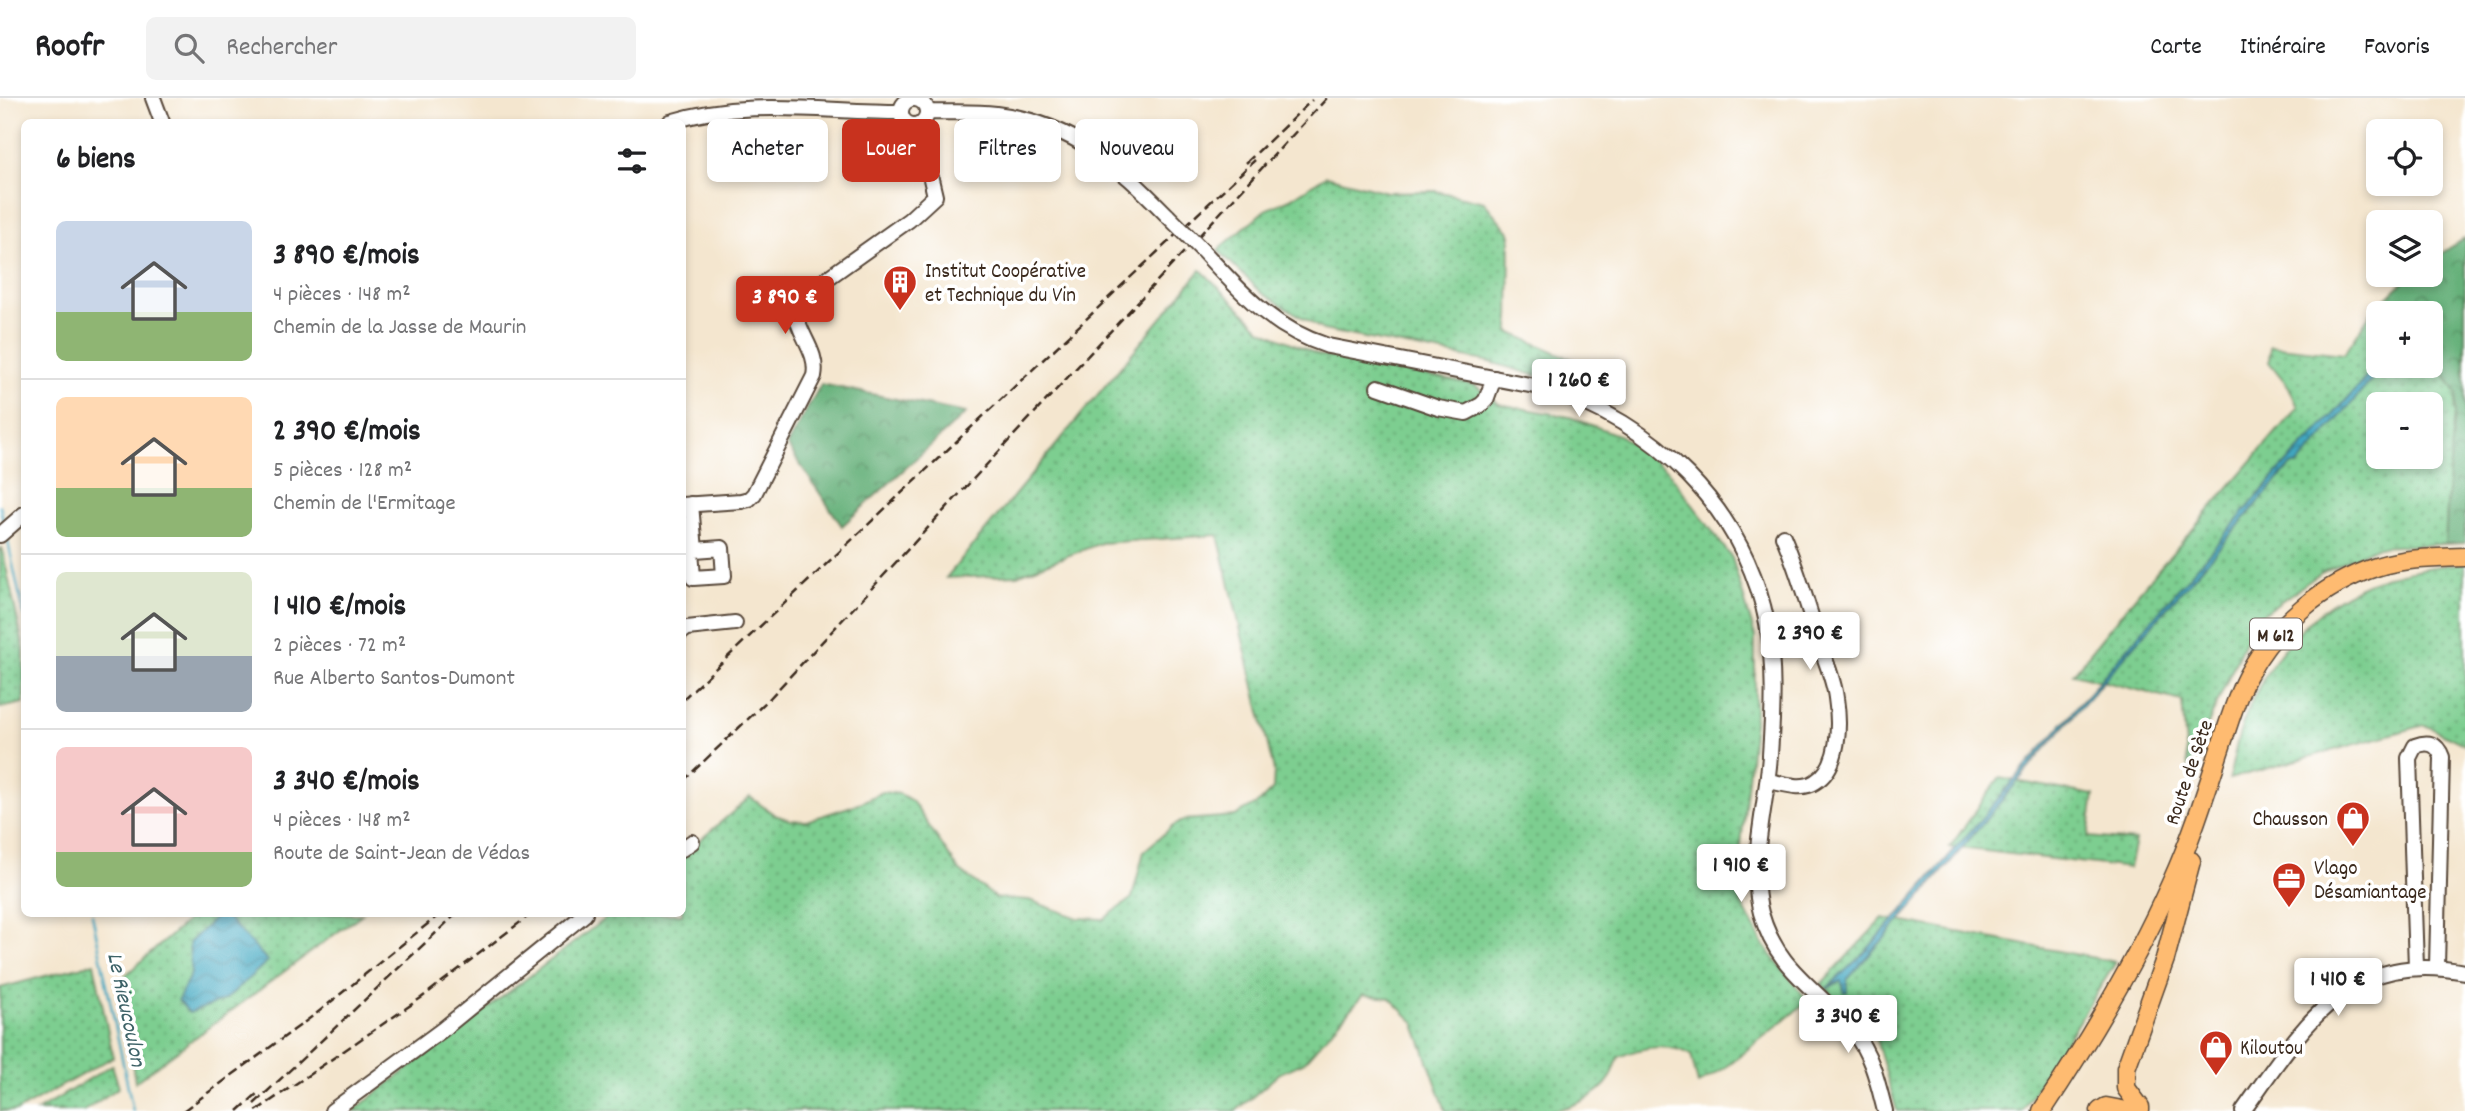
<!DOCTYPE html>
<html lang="fr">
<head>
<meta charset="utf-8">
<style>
  :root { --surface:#fff; --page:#f2f2f2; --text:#202124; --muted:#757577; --line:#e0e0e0; --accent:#c8321e }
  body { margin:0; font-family:Dekko,sans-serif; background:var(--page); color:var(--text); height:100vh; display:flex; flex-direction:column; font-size:26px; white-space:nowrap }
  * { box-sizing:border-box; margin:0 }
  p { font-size:23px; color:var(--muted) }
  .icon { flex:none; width:38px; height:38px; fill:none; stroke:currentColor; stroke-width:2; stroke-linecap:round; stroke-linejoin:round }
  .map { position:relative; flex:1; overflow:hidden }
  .side { position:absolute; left:21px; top:21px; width:665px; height:798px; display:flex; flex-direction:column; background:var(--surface); border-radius:10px; box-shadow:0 4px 10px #0003 }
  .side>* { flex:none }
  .top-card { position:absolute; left:707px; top:21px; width:665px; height:63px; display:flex; gap:14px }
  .tools { position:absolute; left:2366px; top:21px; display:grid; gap:14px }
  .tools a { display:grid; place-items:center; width:77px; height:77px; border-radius:10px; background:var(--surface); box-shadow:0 4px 10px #0003; font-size:35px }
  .price { position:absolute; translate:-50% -60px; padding:0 16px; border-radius:7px; background:#fff; color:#222; font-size:23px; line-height:46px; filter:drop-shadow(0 2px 4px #0008) }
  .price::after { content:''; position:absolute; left:50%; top:42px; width:21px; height:16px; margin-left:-10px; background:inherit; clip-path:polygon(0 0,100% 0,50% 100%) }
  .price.current { background:var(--accent); color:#fff }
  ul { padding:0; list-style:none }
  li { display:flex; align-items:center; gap:21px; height:175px; padding:0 35px }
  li+li { border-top:2px solid var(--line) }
  li span { display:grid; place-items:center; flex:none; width:196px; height:140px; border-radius:10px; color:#555 }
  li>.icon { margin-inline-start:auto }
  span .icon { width:84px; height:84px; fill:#fffc; stroke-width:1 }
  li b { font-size:30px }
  h2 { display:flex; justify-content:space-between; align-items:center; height:84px; padding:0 35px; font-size:30px }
  .pill { padding:0 24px; border-radius:10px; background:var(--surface); box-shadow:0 4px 10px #0003; font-size:24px; line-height:63px }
  .pill.current { background:var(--accent); color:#fff }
  header { display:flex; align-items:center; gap:42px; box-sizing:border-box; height:98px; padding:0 35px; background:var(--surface); border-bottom:2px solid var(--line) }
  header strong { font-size:33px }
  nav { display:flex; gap:38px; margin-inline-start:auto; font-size:24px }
  .search { width:490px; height:63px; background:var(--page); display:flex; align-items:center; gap:18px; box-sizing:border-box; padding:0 24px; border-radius:10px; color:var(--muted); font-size:26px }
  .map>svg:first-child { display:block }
  .grass { fill:url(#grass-dots); stroke:#5c7c57; stroke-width:2; fill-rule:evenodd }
  .forest { fill:url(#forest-crowns); stroke:#506e4c; stroke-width:2 }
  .water { fill:url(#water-waves); stroke:#3e6870; stroke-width:2 }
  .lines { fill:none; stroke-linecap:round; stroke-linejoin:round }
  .stream { stroke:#40a7c1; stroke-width:2.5 }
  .minor-casing { stroke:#574639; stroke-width:18 }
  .major-casing { stroke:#574639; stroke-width:21 }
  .minor { stroke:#fff; stroke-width:14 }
  .major { stroke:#febb71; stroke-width:18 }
  .rail { stroke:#3b2a1e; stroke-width:2.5; stroke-dasharray:10 5; stroke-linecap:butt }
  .minor-bridge-casing { stroke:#574639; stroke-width:18; stroke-linecap:butt }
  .minor-bridge { stroke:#fff; stroke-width:14 }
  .labels { text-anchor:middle; stroke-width:7; stroke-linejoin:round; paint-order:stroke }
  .shield { fill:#fff; stroke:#766a62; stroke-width:2 }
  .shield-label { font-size:19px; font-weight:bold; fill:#3b2a1e }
  .poi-label { font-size:21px; fill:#3b2a1e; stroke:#fff; text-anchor:start }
  .street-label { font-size:21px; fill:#3b2a1e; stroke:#fff }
  .water-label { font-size:23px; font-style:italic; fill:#3d6267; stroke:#fff }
</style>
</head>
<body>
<header>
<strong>Roofr</strong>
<div class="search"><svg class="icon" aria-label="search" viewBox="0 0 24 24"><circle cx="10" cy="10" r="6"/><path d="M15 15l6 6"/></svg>Rechercher</div>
<nav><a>Carte</a><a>Itinéraire</a><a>Favoris</a></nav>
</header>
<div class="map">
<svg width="2465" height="1013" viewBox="0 0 2465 1013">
  <defs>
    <pattern id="grass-dots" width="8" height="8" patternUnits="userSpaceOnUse" patternTransform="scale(1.75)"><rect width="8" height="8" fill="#7dce90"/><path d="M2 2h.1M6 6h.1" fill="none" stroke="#68a775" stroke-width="1.8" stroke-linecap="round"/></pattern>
    <pattern id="forest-crowns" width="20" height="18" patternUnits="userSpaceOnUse" patternTransform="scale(1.75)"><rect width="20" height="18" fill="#66b17a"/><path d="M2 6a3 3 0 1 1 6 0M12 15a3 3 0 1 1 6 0" fill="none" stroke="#559063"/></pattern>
    <pattern id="water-waves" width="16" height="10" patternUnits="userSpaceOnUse" patternTransform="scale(1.75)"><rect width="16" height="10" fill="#40a7c1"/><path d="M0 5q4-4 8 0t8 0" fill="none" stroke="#37889c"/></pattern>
  </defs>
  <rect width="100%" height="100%" fill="#fff"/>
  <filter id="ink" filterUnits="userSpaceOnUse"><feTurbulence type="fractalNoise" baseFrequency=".0143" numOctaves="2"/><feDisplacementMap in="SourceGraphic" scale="14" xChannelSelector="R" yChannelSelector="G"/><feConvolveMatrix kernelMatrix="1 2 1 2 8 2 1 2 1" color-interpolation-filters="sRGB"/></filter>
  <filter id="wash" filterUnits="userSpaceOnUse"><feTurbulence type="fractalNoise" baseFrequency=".00686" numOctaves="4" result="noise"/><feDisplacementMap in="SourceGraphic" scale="28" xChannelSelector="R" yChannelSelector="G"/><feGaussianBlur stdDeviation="1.57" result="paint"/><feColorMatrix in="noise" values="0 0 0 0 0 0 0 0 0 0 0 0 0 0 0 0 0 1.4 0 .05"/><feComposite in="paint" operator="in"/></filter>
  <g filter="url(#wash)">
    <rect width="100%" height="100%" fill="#f4e6cf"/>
    <g class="grass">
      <polygon points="1326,78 1387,94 1436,93 1484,104 1510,135 1509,234 1585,267 1589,293 1490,264 1323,232 1262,195 1218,152 1265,112 1290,101"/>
      <path d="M1201,172l61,60 57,25 156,30 24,19 71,13 51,19 47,35 64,87 23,78v77l-15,142 -1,44 24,45 45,57 -85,68 -25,15 -7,-29c-21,-13 -50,-8 -72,2 -3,6 -5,14 -8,20 -13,21 -41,31 -63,34h-102l-32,-89 -24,-24 -27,-3 -60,68 -23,10 -44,38h-883l258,-197h71l1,-59 67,-58 25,18 15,5 16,1 52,-17 24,-12 18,2 12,7 47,69 37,28 33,2 49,18 26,1 28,-21 12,-47 29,-25 11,-6 51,-4 25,-14 13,-13 1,-18 -56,-236 -117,8 -84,32 -71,3z"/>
      <path d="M2371,215l7,4v49h53v-14l26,42 -8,80 -4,70 -69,3 -55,26 -67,47 -66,150 -6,-69 -109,-27 65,-81 160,-186 -9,-20 -20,-25 1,-16 74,8zM2378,306h53v53h-53z"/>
      <polygon points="2,450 24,552 24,605 0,610 0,451"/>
      <path d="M2465,465v182l-40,-20 -196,54c4,-18 7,-36 13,-53 19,-56 60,-110 114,-137 33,-17 72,-22 109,-26z"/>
      <polygon points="1999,680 2094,697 2088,739 2135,743 2129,770 1950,749"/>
      <polygon points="195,816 362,816 135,984 119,883"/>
      <polygon points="1883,820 2116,864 2022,1013 1897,1013 1876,941 1821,886"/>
      <polygon points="94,865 113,959 17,1013 0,1013 0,890"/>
      <polygon points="112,967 119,989 84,1013 37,1013"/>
    </g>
    <g class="forest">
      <polygon points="2465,140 2465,445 2445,446 2449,376 2457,296 2431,254 2431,215 2378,215 2378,219 2371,215 2410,177 2431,177 2431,162"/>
      <polygon points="821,286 966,315 842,428 787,347"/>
    </g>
    <g class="water">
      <polygon points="2378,266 2378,268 2384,268 2298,367 2291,367 2043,653 1922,798 1847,882 1847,894 1844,894 1841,883 1826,891 1863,856 1901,814 2281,371 2333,317"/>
      <polygon points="219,816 224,816 268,863 225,902 189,915 178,902 191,875 189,845"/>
    </g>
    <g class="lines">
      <g class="stream">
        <polyline points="0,408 4,426"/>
        <polyline points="7,439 24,518"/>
        <polyline points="92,816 133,1013"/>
      </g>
    </g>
  </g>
  <g filter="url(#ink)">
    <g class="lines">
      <g class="minor-casing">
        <g id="minor">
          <polyline points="153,0 162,24"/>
          <circle cx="914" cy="14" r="13"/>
          <path d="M927,14c23,1 46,-1 69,2 76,9 121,50 172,102"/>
          <path d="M670,24c75,-24 153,-10 231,-10"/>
          <path d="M1202,152c39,42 69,78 126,96l217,42c109,34 199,120 222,235 8,44 6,88 3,132 -3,49 -22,111 -9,158 17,60 58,75 93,120 18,22 24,51 31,78"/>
          <polyline points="1378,289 1438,310 1466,315 1481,307 1486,302 1494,280"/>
          <polyline points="691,406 695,452 722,450 724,478 693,480 691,452 695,452"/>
          <path d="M682,407l59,-4 8,-2 5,-5 60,-118c7,-33 -38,-58 -6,-84l101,-72 26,-24 -17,-72"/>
          <polyline points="0,437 24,416"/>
          <polyline points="682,534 687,530 735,525"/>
          <path d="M1768,683c14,2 34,10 47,1 25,-15 25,-58 21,-84 -2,-18 -11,-38 -17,-56 -11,-36 -21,-71 -36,-106"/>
          <polyline points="682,751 692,744"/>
          <path d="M2416,869l-7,-209 6,-12c13,-5 22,-3 27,11l-5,209"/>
          <polyline points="332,1013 442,932 585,816"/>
          <path d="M2243,1013c60,-84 103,-162 222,-139"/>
        </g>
      </g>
      <g class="major-casing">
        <g id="major">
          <path d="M2042,1013c49,-74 94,-149 130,-230 21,-46 36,-96 52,-144 7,-21 14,-45 25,-64 27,-49 74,-89 127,-106 29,-9 59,-9 89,-10"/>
          <polyline points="2100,1013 2106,1009 2127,1013"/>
          <polyline points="2140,1013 2140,1009 2126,990 2126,970 2165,861 2191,763"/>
        </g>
      </g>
      <use href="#minor" class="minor"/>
      <use href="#major" class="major"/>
      <g class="rail">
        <polyline points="1246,65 1312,2"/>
        <polyline points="682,602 1255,62"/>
        <polyline points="682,684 769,601 1327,0"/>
        <polyline points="254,1006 456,816"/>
        <polyline points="183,1013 317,915 440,816"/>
        <polyline points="238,1013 259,994"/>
        <polyline points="256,1013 421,900 531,816"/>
      </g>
      <g class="minor-bridge-casing">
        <polyline id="minor-bridge" points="1168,118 1202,152"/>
      </g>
      <use href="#minor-bridge" class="minor-bridge"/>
    </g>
  </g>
  <defs>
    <g id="building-pin" transform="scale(1.75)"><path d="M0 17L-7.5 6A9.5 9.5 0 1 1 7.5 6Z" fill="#c8321e" stroke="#fff"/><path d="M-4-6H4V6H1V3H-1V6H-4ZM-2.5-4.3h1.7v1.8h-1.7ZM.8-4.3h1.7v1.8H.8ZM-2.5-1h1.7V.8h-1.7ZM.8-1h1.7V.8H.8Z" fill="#fff"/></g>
    <g id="shop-pin" transform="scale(1.75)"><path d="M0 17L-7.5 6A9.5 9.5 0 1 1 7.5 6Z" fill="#c8321e" stroke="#fff"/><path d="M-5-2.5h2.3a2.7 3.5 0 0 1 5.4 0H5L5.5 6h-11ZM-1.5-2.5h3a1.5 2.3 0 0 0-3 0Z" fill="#fff"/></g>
    <g id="office-pin" transform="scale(1.75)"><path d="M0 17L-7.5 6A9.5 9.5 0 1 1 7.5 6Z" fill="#c8321e" stroke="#fff"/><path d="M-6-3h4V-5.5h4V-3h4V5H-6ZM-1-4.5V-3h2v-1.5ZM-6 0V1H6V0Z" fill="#fff"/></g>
  </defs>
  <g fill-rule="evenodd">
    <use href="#building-pin" x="900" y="184"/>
    <use href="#shop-pin" x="2353" y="720"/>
    <use href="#office-pin" x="2289" y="781"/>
    <use href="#shop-pin" x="2216" y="949"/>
  </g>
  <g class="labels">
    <rect class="shield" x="2250" y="520.5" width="52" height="31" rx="5"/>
    <g class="shield-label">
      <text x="2276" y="543">M 612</text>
    </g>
    <g class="poi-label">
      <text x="925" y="179">Institut Coopérative<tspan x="925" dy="24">et Technique du Vin</tspan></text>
      <text x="2328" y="727" text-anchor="end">Chausson</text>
      <text x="2314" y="776">Vlago<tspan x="2314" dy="24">Désamiantage</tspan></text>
      <text x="2240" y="956">Kiloutou</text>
    </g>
    <g class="street-label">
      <text transform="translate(2188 674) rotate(-71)" y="7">Route de Sète</text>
    </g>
    <g class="water-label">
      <text transform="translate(128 911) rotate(78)" y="8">Le Rieucoulon</text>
    </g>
  </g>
</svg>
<div class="tools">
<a><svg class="icon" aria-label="locate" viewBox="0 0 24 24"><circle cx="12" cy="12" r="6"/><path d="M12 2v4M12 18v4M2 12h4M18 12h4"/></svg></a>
<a><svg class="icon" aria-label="layers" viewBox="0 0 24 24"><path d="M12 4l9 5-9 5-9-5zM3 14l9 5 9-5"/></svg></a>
<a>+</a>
<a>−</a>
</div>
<b class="price current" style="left:785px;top:238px">3 890 €</b>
<b class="price" style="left:1579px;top:321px">1 260 €</b>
<b class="price" style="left:1810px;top:574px">2 390 €</b>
<b class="price" style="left:1741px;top:806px">1 910 €</b>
<b class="price" style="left:2338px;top:920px">1 410 €</b>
<b class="price" style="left:1848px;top:957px">3 340 €</b>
<div class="top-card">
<a class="pill">Acheter</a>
<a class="pill current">Louer</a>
<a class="pill">Filtres</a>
<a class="pill">Nouveau</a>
</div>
<section class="side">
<h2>6 biens<svg class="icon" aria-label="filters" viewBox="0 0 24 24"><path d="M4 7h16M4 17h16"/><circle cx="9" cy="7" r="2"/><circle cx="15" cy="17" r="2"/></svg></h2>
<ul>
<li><span style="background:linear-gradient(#c9d6e8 65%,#8fb573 0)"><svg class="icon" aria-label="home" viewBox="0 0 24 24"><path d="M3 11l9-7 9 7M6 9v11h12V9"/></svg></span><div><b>3 890 €/mois</b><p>4 pièces · 148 m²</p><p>Chemin de la Jasse de Maurin</p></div></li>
<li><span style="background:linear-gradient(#ffd9b3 65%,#8fb573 0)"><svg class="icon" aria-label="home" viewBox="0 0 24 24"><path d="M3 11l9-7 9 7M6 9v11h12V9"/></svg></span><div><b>2 390 €/mois</b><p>5 pièces · 128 m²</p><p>Chemin de l'Ermitage</p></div></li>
<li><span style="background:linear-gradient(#dfe7d0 60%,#9aa5b1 0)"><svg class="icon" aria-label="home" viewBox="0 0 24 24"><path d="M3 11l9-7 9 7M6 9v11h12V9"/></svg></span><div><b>1 410 €/mois</b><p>2 pièces · 72 m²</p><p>Rue Alberto Santos-Dumont</p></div></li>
<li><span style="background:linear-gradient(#f6c9c9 75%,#8fb573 0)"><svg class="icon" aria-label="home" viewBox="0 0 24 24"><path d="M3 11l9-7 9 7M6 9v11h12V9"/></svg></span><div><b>3 340 €/mois</b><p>4 pièces · 148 m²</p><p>Route de Saint-Jean de Védas</p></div></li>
</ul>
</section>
</div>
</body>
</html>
